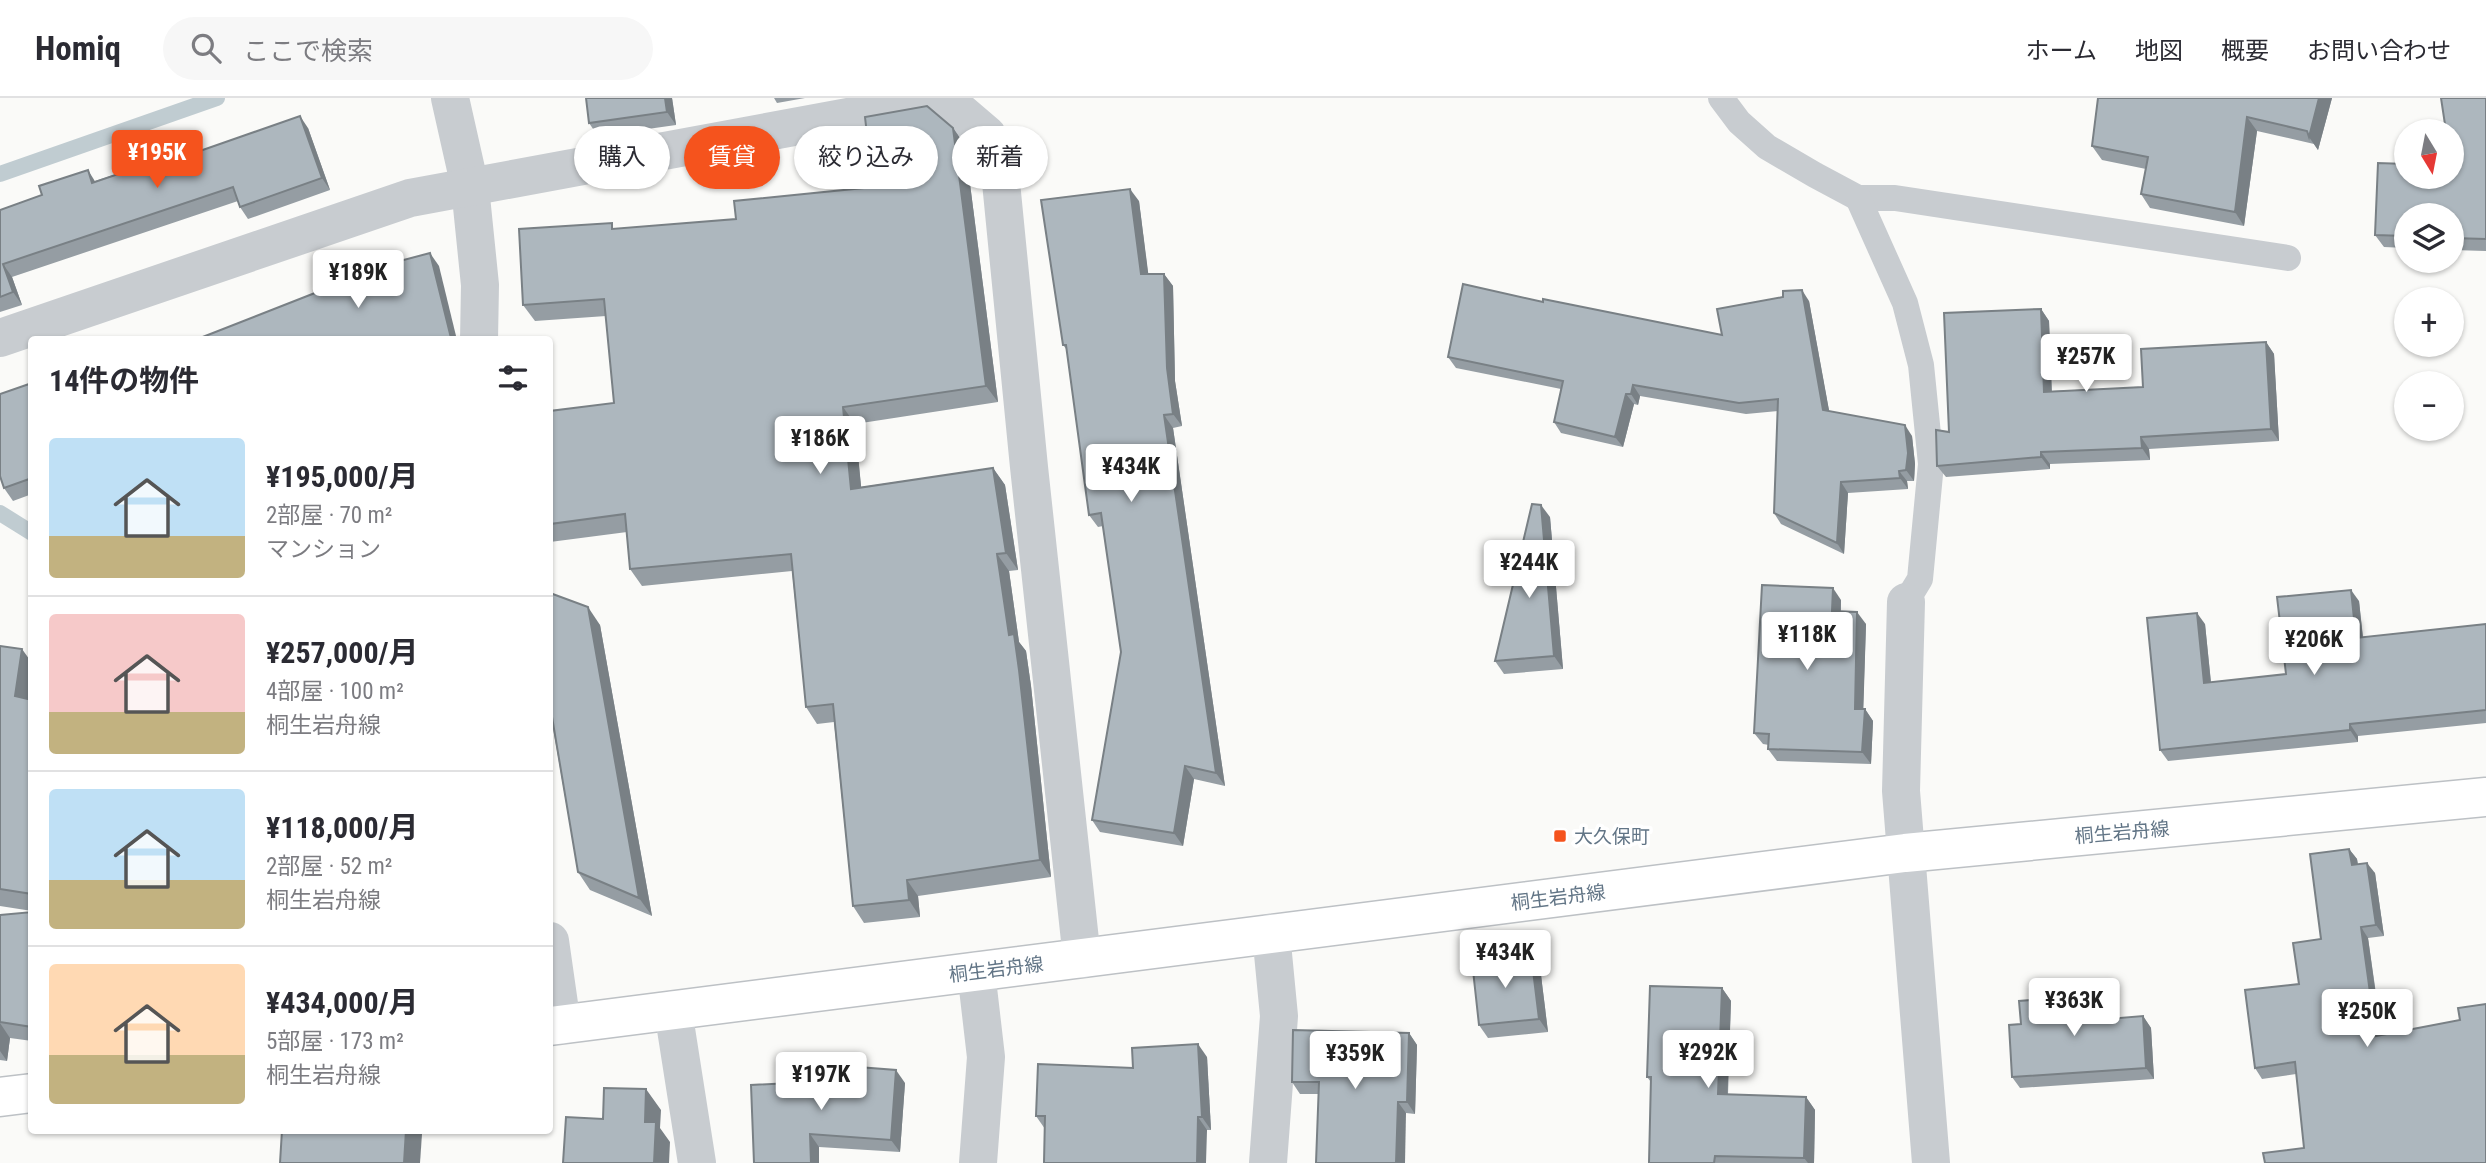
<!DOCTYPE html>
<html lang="ja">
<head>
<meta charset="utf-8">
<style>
  :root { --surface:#fff; --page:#f7f7f7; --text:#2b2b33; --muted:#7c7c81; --line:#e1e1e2; --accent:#f5531d }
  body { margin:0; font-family:"Roboto Condensed","Noto Sans JP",sans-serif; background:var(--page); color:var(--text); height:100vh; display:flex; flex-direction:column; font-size:26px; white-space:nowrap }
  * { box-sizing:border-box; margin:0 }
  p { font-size:23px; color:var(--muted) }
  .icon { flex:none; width:38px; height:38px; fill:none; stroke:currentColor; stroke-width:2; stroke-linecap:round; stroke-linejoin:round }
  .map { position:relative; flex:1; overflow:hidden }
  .details { position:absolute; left:28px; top:238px; width:525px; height:798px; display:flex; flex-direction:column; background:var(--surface); border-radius:7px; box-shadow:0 2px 5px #0004 }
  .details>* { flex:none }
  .guide { position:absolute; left:574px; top:28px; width:665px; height:63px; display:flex; gap:14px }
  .needle { width:46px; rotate:170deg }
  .controls { position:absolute; left:2394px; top:21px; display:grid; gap:14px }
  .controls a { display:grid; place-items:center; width:70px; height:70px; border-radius:50%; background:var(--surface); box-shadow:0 2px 5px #0004; font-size:35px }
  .price { position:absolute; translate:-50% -60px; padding:0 16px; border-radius:7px; background:#fff; color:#222; font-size:23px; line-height:46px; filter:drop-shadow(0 2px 4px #0008) }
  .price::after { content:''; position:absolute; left:50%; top:42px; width:21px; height:16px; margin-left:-10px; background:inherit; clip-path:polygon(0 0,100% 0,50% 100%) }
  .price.current { background:var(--accent); color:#fff }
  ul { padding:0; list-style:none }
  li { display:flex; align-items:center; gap:21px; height:175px; padding:0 21px }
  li+li { border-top:2px solid var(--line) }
  li span { display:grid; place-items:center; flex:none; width:196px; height:140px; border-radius:7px; color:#555 }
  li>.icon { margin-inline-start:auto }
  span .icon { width:84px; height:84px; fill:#fffc; stroke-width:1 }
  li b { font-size:30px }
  h2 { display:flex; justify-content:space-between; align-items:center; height:84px; padding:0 21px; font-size:30px }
  .chip { padding:0 24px; border-radius:32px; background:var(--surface); box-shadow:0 2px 5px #0004; font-size:24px; line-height:63px }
  .chip.current { background:var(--accent); color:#fff }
  header { display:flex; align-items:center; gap:42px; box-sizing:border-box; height:98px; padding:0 35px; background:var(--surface); border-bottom:2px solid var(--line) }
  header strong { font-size:33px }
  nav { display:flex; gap:38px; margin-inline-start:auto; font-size:24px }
  .search { width:490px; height:63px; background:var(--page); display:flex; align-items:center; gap:18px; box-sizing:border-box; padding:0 24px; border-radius:38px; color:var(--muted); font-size:26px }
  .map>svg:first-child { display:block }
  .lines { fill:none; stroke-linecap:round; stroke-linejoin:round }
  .stream { stroke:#c0ccd1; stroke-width:16 }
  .primary-casing { stroke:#bdc1c5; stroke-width:41 }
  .service { stroke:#c8ccd0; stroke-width:26 }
  .minor { stroke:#c8ccd0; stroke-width:38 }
  .primary { stroke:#fff; stroke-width:38 }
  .wall { fill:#959da3 }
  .shaded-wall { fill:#798085 }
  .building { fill:#adb7be; stroke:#798085; stroke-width:2 }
  .poi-dot { fill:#f5531d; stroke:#fff; stroke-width:2.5 }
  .labels { text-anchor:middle; stroke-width:7; stroke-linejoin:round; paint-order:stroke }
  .street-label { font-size:19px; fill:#627586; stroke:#fff }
  .poi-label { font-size:19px; fill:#627586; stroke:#fff; text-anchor:start }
</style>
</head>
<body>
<header>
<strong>Homiq</strong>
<div class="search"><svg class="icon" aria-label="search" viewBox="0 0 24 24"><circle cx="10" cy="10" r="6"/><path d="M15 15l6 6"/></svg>ここで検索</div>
<nav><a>ホーム</a><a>地図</a><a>概要</a><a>お問い合わせ</a></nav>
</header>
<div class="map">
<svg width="2486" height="1065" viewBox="0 0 2486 1065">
  <rect width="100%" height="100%" fill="#fafaf8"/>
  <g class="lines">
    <g class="stream">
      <polyline points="0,76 217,0"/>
      <polyline points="0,415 32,435"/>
    </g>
    <g class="primary-casing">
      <g id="primary">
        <polyline points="550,928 1905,755 2486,699"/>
        <polyline points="0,999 32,995"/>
      </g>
    </g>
    <g class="service">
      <polyline points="1721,0 1739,24 1767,49 1815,77 1858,100 1895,100 2288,160"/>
      <polyline points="1858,100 1905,205 1921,267 1931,366 1920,481 1906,504"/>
    </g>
    <g class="minor">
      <polyline points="450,0 470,89 480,187 479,242"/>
      <polyline points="0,240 410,100 945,1 987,37 999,64 1029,369 1082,861"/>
      <polyline points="1906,504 1901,693 1931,1065"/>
      <polyline points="550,843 562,927"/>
      <polyline points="976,873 986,959 978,1065"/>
      <polyline points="673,912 697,1065"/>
      <polyline points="1268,1065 1279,918 1271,835"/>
    </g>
    <use href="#primary" class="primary"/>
  </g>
  <g class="wall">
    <polygon points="586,0 672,0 676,27 598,38 589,25"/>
    <polygon points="774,0 805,0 777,5"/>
    <polygon points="2098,0 2332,0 2318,52 2314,46 2257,33 2244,128 2150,110 2141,96 2146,71 2102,62 2092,48"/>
    <polygon points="2486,0 2486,153 2452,152 2452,117 2406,117 2406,150 2384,149 2375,137 2452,79 2452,33"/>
    <polygon points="308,30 330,92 248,121 240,109 238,103 12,179 22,207 0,214 0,112 95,83 195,50 198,54"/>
    <polygon points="953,30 965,47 998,304 855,326 861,389 993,370 1005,387 1018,472 1009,473 1019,544 1026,553 1031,588 1051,779 918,798 920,819 864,825 853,808 834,624 817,626 806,609 792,473 642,488 630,471 627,434 550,444 550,313 614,305 606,218 535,223 523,207 616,131 736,121 873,89"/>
    <polygon points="1139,103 1148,176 1164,176 1173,188 1175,283 1182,328 1173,330 1225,688 1194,681 1183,748 1100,734 1092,722 1121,554 1103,428 1098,429 1089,417 1067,252 1063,247"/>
    <polygon points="1809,203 1829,313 1912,338 1915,366 1914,383 1907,383 1908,391 1848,395 1844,456 1781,426 1774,415 1778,313 1746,316 1640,298 1638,307 1634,306 1623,349 1561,335 1554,324 1561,291 1456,270 1448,259 1543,204 1722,237"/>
    <polygon points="2041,211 2049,223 2052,293 2143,289 2266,244 2274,256 2279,343 2149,351 2150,362 2050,366 2050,371 1946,379 1937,368 1949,334"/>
    <polygon points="32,285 32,396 13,403 4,390"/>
    <polygon points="1550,419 1563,571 1504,576 1495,563"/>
    <polygon points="550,495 600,527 652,818 590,792 578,774 552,624 550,625"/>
    <polygon points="1841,502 1841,514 1866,526 1863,611 1865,611 1873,623 1871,666 1777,663 1768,651 1769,647 1763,646 1754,635"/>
    <polygon points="2359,503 2363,539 2486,526 2486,625 2358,638 2358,644 2168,663 2160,652 2205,526 2211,584 2286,576"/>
    <polygon points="0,548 32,602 32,813 0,808"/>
    <polygon points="2349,751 2357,761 2358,766 2375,775 2384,838 2368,840 2382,937 2460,922 2486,906 2304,1050 2296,976 2262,981 2255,970 2321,841"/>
    <polygon points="32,814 32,943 10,940 7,963 0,962 0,817"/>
    <polygon points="1540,869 1548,934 1488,940 1479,927"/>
    <polygon points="1722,890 1731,903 1728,997 1806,999 1815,1012 1814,1065 1649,1065 1651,984 1647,979"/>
    <polygon points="2106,896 2114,908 2115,920 2143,918 2151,930 2154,981 2020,990 2012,979 2021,926"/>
    <polygon points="1409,935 1417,947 1415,1016 1406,1015 1319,996 1300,996 1292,984"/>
    <polygon points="1207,959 1211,1032 1045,1031 1036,1018 1133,970"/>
    <polygon points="905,985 900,1054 819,1049 754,1065"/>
  </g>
  <g class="shaded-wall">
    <polygon points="665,0 672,0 676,27 667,14"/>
    <polygon points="2319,0 2332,0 2318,52 2309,39"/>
    <polygon points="300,18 308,30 330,92 322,80"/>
    <polygon points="2247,19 2257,33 2244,128 2235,114"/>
    <polygon points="953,30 965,47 998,304 986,288"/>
    <polygon points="88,72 96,85 92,85"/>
    <polygon points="1130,91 1139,103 1150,189 1141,176"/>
    <polygon points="430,155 439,168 457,242 452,242 451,240"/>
    <polygon points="3,166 12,179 22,207 13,194"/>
    <polygon points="1164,176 1173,188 1175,283 1182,328 1173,316 1167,270"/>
    <polygon points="1802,192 1809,203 1831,323 1823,312"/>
    <polygon points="2041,211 2049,223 2052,306 2044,294"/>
    <polygon points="2266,244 2274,256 2279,343 2271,331"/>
    <polygon points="1633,287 1640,298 1638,307 1631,296"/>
    <polygon points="1626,296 1634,306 1623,349 1615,339"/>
    <polygon points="843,309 855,326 863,408 851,391"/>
    <polygon points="1164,317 1173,330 1225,688 1216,675"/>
    <polygon points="1905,327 1912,338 1915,366 1914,383 1906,372"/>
    <polygon points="2141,339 2149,351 2150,362 2142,350"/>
    <polygon points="2041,354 2050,366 2050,371 2041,359"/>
    <polygon points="993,370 1005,387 1018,472 1006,455"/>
    <polygon points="1899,373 1907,383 1908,391 1900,380"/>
    <polygon points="1841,384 1848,395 1844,456 1837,445"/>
    <polygon points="1541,407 1550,419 1563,571 1554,558"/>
    <polygon points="997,456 1009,473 1019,544 1026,553 1031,588 1051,779 1040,762"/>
    <polygon points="1833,490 1841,502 1840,525 1832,513"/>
    <polygon points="2351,492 2359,503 2364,551 2356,540"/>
    <polygon points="588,509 600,527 652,818 639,800"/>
    <polygon points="1857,514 1866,526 1863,623 1855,611"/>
    <polygon points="2197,515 2205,526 2212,596 2204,585"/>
    <polygon points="22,551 32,565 32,595 28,617 15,598"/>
    <polygon points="1865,611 1873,623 1871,666 1862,654"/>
    <polygon points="2350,626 2358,638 2358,644 2350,632"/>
    <polygon points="1185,668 1194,681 1183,748 1174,735"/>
    <polygon points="2349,751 2357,761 2359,777 2352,767"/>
    <polygon points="2367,765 2375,775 2384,838 2376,827"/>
    <polygon points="907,782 918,798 920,819 909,802"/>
    <polygon points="2361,829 2368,840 2383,949 2376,938"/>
    <polygon points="1531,856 1540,869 1548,934 1539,921"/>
    <polygon points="1722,890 1731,903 1727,1009 1718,996"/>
    <polygon points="2106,896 2114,908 2116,932 2108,921"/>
    <polygon points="2143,918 2151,930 2154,981 2146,970"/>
    <polygon points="0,925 10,940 7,963 0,953"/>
    <polygon points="1409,935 1417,947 1415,1016 1407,1004"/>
    <polygon points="1198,946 1207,959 1211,1032 1202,1019"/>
    <polygon points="896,972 905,985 900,1054 891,1042"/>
    <polygon points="646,991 661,1012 660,1030 670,1044 669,1065 654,1065 645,1024"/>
    <polygon points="1806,999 1815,1012 1814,1065 1808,1065 1804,1060"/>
    <polygon points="1398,1004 1406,1015 1405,1065 1396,1065"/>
    <polygon points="1198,1019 1207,1032 1206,1065 1197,1065"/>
    <polygon points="406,1032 419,1032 422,1036 420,1065 404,1065"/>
    <polygon points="810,1036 819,1049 819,1065 811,1065"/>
  </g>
  <g class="building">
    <polygon points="586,0 665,0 667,14 589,25"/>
    <polygon points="2098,0 2319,0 2309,39 2307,33 2247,19 2235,114 2141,96 2148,59 2092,48"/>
    <polygon points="2441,0 2486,0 2486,141 2452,140 2452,117 2406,117 2406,138 2375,137 2378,65 2406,66 2406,79 2452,79 2452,33 2446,33"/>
    <polygon points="927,8 953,30 986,288 843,309 851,391 993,370 1006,455 997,456 1009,537 1014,536 1019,572 1040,762 907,782 909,802 853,808 833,606 806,609 791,456 630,471 625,416 550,426 550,313 614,305 604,201 523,207 519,131 612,125 612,131 736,121 734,103 873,89 865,19"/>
    <polygon points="300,18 322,80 240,109 233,89 3,166 13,194 0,199 0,112 42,97 39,88 88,72 92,85 195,50 197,54"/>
    <polygon points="1130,91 1141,176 1164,176 1167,270 1173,316 1164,317 1216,675 1185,668 1174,735 1092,722 1121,554 1101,415 1089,417 1066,247 1063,247 1041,102"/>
    <polygon points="430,155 451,240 446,242 195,242 348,182 347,177"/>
    <polygon points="1463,186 1543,204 1543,201 1722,237 1717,211 1783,199 1783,193 1802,192 1823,312 1905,327 1908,355 1906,372 1899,373 1900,380 1841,384 1837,445 1774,415 1778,301 1739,305 1633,287 1631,296 1626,296 1615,339 1554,324 1563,283 1448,259"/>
    <polygon points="2041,211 2044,294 2143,289 2141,251 2266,244 2271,331 2141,339 2142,350 2041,354 2041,359 1937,368 1936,332 1949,334 1944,215"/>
    <polygon points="32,285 32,380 4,390 0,378 0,296"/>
    <polygon points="1532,406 1541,407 1554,558 1495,563"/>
    <polygon points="1762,487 1833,490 1832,513 1857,514 1855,611 1865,611 1862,654 1768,651 1769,636 1754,635"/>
    <polygon points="2351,492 2356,540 2486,526 2486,612 2350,626 2350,632 2160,652 2147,520 2197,515 2204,585 2286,576 2277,499"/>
    <polygon points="550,495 588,509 639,800 578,774 550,607"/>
    <polygon points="0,548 22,551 15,598 32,602 32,796 0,791"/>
    <polygon points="2349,751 2352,767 2367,765 2376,827 2361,829 2376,938 2460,922 2458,910 2486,906 2486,1065 2265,1065 2263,1055 2304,1050 2295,964 2255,970 2245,892 2299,886 2293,845 2321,841 2310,756"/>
    <polygon points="32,814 32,929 0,924 0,817"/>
    <polygon points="1531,856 1539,921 1479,927 1472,863"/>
    <polygon points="1650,888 1722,890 1718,996 1806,999 1804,1060 1715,1058 1714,1065 1649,1065 1651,979 1647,979"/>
    <polygon points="2106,896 2108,921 2143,918 2146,970 2012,979 2009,927 2021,926 2019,903"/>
    <polygon points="1293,932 1409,935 1407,1004 1398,1004 1396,1065 1316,1065 1319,984 1292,984"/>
    <polygon points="1198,946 1202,1019 1198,1019 1197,1065 1044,1065 1045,1018 1036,1018 1038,966 1133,970 1132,950"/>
    <polygon points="832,967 896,972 891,1042 810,1036 811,1065 754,1065 751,987 830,983"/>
    <polygon points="604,990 646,991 645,1024 656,1024 654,1065 563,1065 566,1019 603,1021"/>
    <polygon points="282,1032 406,1032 404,1065 280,1065"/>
  </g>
  <rect class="poi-dot" x="1553" y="731" width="14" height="14" rx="3.5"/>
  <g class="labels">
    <g class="street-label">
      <text transform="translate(2122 734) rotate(-5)" y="7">桐生岩舟線</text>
      <text transform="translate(1558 799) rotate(-7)" y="7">桐生岩舟線</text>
      <text transform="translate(996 871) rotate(-7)" y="7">桐生岩舟線</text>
    </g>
    <g class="poi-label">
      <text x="1574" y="745">大久保町</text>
    </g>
  </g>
</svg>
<div class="controls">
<a><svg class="needle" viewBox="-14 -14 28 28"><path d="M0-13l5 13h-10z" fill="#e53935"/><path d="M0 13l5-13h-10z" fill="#7c7c81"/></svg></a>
<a><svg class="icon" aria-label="layers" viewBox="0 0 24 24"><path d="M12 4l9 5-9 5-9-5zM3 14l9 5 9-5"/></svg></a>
<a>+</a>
<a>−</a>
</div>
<b class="price current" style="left:157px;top:92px">¥195K</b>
<b class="price" style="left:358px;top:212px">¥189K</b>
<b class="price" style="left:2086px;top:296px">¥257K</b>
<b class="price" style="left:820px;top:378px">¥186K</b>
<b class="price" style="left:1131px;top:406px">¥434K</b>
<b class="price" style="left:1529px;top:502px">¥244K</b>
<b class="price" style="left:1807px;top:574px">¥118K</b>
<b class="price" style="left:2314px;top:579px">¥206K</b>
<b class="price" style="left:1505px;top:892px">¥434K</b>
<b class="price" style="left:2074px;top:940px">¥363K</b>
<b class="price" style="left:2367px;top:951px">¥250K</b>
<b class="price" style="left:1708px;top:992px">¥292K</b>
<b class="price" style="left:1355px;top:993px">¥359K</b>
<b class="price" style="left:821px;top:1014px">¥197K</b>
<div class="guide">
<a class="chip">購入</a>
<a class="chip current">賃貸</a>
<a class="chip">絞り込み</a>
<a class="chip">新着</a>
</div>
<section class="details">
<h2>14件の物件<svg class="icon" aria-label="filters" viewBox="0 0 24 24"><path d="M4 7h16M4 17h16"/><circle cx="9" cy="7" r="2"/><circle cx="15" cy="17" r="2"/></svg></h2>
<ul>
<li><span style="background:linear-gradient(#bfe0f5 70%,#c2b280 0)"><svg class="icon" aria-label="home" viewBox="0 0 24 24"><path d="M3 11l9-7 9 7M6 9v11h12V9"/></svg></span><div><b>¥195,000/月</b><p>2部屋 · 70 m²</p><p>マンション</p></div></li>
<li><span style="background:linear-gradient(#f6c9c9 70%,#c2b280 0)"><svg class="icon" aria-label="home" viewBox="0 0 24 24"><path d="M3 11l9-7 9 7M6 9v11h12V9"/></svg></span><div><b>¥257,000/月</b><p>4部屋 · 100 m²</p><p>桐生岩舟線</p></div></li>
<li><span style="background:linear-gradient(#bfe0f5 65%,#c2b280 0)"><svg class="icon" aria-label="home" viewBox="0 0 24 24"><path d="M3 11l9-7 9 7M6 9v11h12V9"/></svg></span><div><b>¥118,000/月</b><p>2部屋 · 52 m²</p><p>桐生岩舟線</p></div></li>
<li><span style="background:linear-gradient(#ffd9b3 65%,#c2b280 0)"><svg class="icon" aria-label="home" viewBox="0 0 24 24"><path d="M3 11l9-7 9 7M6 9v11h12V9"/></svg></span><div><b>¥434,000/月</b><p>5部屋 · 173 m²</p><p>桐生岩舟線</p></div></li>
</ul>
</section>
</div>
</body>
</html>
